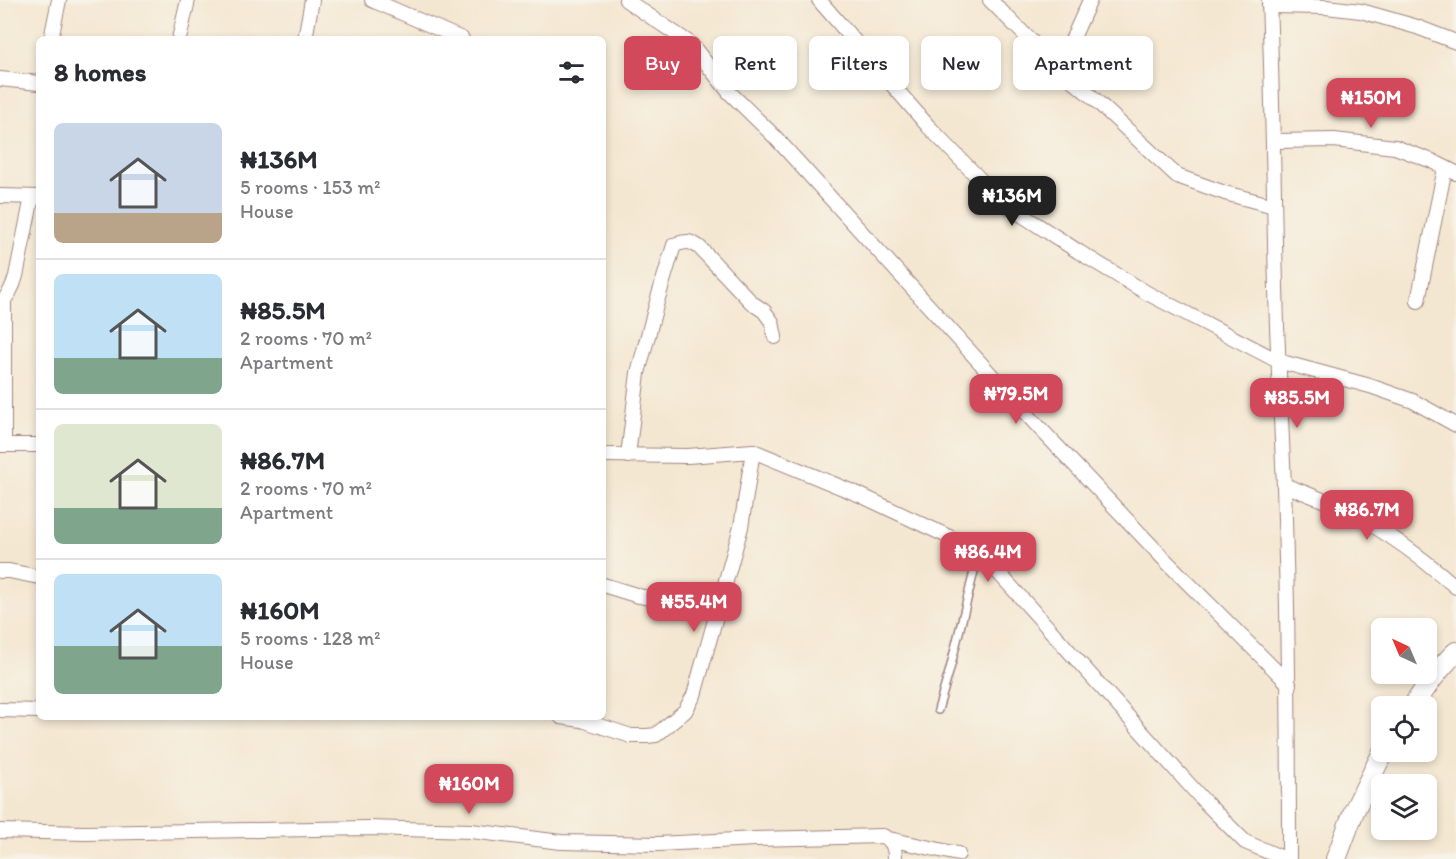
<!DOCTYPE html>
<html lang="en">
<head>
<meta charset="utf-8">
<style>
  :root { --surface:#fff; --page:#f2f2f3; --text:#2b2b33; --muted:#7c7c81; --line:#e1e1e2; --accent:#d1495b }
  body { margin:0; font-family:Itim,sans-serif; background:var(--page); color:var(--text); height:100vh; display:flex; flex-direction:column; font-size:22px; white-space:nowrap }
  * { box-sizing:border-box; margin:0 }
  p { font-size:20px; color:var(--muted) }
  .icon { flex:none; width:33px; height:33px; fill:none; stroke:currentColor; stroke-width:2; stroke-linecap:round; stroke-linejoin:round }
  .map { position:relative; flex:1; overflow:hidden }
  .drawer { position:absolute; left:36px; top:36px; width:570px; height:684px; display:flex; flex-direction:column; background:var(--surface); border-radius:9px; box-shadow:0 3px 9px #0003 }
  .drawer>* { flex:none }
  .top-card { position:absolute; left:624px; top:36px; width:570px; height:54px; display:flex; gap:12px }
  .needle { width:39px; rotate:316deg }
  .fabs { position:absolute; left:1371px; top:618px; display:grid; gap:12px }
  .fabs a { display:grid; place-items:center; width:66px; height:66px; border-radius:9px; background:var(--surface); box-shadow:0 3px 9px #0003; font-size:30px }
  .price { position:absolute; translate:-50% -51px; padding:0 14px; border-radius:12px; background:var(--accent); color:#fff; font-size:20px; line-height:39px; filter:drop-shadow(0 2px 3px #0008) }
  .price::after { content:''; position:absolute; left:50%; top:36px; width:18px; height:14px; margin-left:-9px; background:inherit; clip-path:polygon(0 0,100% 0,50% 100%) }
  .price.selected { background:#222; color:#fff }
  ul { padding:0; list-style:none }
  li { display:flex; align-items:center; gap:18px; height:150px; padding:0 18px }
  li+li { border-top:2px solid var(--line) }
  li span { display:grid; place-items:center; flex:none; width:168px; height:120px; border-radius:9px; color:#555 }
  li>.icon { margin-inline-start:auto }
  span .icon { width:72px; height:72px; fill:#fffc; stroke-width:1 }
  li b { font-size:26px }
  h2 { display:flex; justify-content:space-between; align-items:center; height:72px; padding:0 18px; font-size:26px }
  .pill { padding:0 21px; border-radius:9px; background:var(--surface); box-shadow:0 3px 9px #0003; font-size:21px; line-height:54px }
  .pill.selected { background:var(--accent); color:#fff }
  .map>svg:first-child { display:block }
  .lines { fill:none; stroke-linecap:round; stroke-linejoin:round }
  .lane-casing { stroke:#9f837e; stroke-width:10 }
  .street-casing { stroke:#9f837e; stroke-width:16 }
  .secondary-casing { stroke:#9f837e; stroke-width:22 }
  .lane { stroke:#fff; stroke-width:7 }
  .street { stroke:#fff; stroke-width:14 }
  .secondary { stroke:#fff; stroke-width:20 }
</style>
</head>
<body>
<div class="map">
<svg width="1456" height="859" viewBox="0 0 1456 859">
  <rect width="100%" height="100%" fill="#f7f3e8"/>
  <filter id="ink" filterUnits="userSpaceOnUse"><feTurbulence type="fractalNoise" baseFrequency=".0167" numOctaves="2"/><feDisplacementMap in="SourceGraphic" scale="12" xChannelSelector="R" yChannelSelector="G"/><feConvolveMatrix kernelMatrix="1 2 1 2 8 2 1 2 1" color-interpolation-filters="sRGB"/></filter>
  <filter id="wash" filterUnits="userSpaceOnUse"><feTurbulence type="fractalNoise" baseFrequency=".008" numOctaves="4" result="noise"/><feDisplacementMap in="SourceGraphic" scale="24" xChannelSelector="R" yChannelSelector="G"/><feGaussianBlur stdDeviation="1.35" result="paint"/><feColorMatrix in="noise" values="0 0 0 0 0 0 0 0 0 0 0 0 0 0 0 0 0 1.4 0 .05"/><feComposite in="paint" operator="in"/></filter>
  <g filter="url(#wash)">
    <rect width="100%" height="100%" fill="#f4e7d1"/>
  </g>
  <g filter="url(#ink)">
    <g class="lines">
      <g class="lane-casing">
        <polyline id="lane" points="938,710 950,669 979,551"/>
      </g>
      <g class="street-casing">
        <g id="street">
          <polyline points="372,0 462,39"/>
          <polyline points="626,0 691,44 729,92 775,137 1034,422 1165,560 1289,684"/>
          <polyline points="819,0 928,126 1002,202 1079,252 1147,293 1278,361 1370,386 1413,401 1456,425"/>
          <polyline points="990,0 1059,69 1089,94 1177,176 1225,193 1274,206"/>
          <path d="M1269,0c4,109 5,218 8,327 2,53 5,106 7,159 4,124 5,249 5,373"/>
          <polyline points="1269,6 1326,7 1361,11 1417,27 1456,42"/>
          <polyline points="51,39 59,0"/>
          <polyline points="179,39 188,0"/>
          <polyline points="305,39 312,0"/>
          <polyline points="1059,69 1090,0"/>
          <polyline points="0,79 39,83"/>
          <polyline points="1274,141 1334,140 1395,147 1432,161 1456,173"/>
          <polyline points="0,196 39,197"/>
          <polyline points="4,301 4,445"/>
          <polyline points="1418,301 1445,168"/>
          <path d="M0,304c9,-8 13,-17 16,-28l16,-79"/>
          <polyline points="0,445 39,445"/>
          <polyline points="603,455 688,456 753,451 860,495 979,551 1203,800 1245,842 1285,859"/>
          <path d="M628,456l10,-83 20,-75 16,-53c12,-4 16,-5 26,3l52,55 12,8 8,11 3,15"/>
          <path d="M1284,485c16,6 32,12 48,19 46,20 87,51 124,83"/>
          <polyline points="0,571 9,571 39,577"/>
          <polyline points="603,585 639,596 717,611"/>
          <polyline points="0,710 39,711"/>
          <polyline points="561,717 582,720 631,736 647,736 656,735 685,711 694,695 741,527 753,451"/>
          <path d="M0,831l85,2 283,-5 103,3 90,11 97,2 97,-5 128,-3c10,5 12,12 12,23"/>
          <polyline points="889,839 958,854"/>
        </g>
      </g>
      <g class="secondary-casing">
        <g id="secondary">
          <path d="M1413,706c13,-19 26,-38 43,-54"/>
          <polyline points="1336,859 1354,811 1383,752"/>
        </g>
      </g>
      <use href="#lane" class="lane"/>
      <use href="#street" class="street"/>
      <use href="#secondary" class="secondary"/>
    </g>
  </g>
</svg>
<div class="fabs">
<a><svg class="needle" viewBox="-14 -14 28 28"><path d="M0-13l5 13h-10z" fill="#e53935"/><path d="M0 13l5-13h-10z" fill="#7c7c81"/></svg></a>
<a><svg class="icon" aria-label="locate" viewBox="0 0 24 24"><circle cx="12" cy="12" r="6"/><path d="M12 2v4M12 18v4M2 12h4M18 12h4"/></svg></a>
<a><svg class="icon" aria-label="layers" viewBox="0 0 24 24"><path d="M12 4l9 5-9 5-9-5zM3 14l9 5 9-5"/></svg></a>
</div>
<b class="price" style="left:1371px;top:129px">₦150M</b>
<b class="price selected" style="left:1012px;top:227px">₦136M</b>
<b class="price" style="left:1016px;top:425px">₦79.5M</b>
<b class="price" style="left:1297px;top:429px">₦85.5M</b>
<b class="price" style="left:1367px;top:541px">₦86.7M</b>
<b class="price" style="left:988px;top:583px">₦86.4M</b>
<b class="price" style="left:694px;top:633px">₦55.4M</b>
<b class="price" style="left:469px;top:815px">₦160M</b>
<div class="top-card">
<a class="pill selected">Buy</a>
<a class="pill">Rent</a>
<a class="pill">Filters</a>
<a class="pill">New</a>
<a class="pill">Apartment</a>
</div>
<section class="drawer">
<h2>8 homes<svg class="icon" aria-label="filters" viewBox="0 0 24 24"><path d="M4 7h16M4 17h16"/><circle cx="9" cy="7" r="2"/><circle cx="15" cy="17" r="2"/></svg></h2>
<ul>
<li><span style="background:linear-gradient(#c9d6e8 75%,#b9a48a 0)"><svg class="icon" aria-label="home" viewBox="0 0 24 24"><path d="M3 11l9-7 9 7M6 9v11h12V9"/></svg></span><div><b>₦136M</b><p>5 rooms · 153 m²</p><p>House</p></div></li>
<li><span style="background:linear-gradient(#bfe0f5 70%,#7fa58c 0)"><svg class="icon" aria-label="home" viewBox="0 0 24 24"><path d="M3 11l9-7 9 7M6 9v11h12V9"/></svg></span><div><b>₦85.5M</b><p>2 rooms · 70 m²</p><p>Apartment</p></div></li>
<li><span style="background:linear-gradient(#dfe7d0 70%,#7fa58c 0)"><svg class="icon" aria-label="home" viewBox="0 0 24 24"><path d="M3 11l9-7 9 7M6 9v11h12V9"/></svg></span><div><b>₦86.7M</b><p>2 rooms · 70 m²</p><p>Apartment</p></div></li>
<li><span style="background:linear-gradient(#bfe0f5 60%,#7fa58c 0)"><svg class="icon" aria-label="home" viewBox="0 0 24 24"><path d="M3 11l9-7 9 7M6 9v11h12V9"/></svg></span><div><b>₦160M</b><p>5 rooms · 128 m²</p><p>House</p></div></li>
</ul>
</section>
</div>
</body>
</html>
